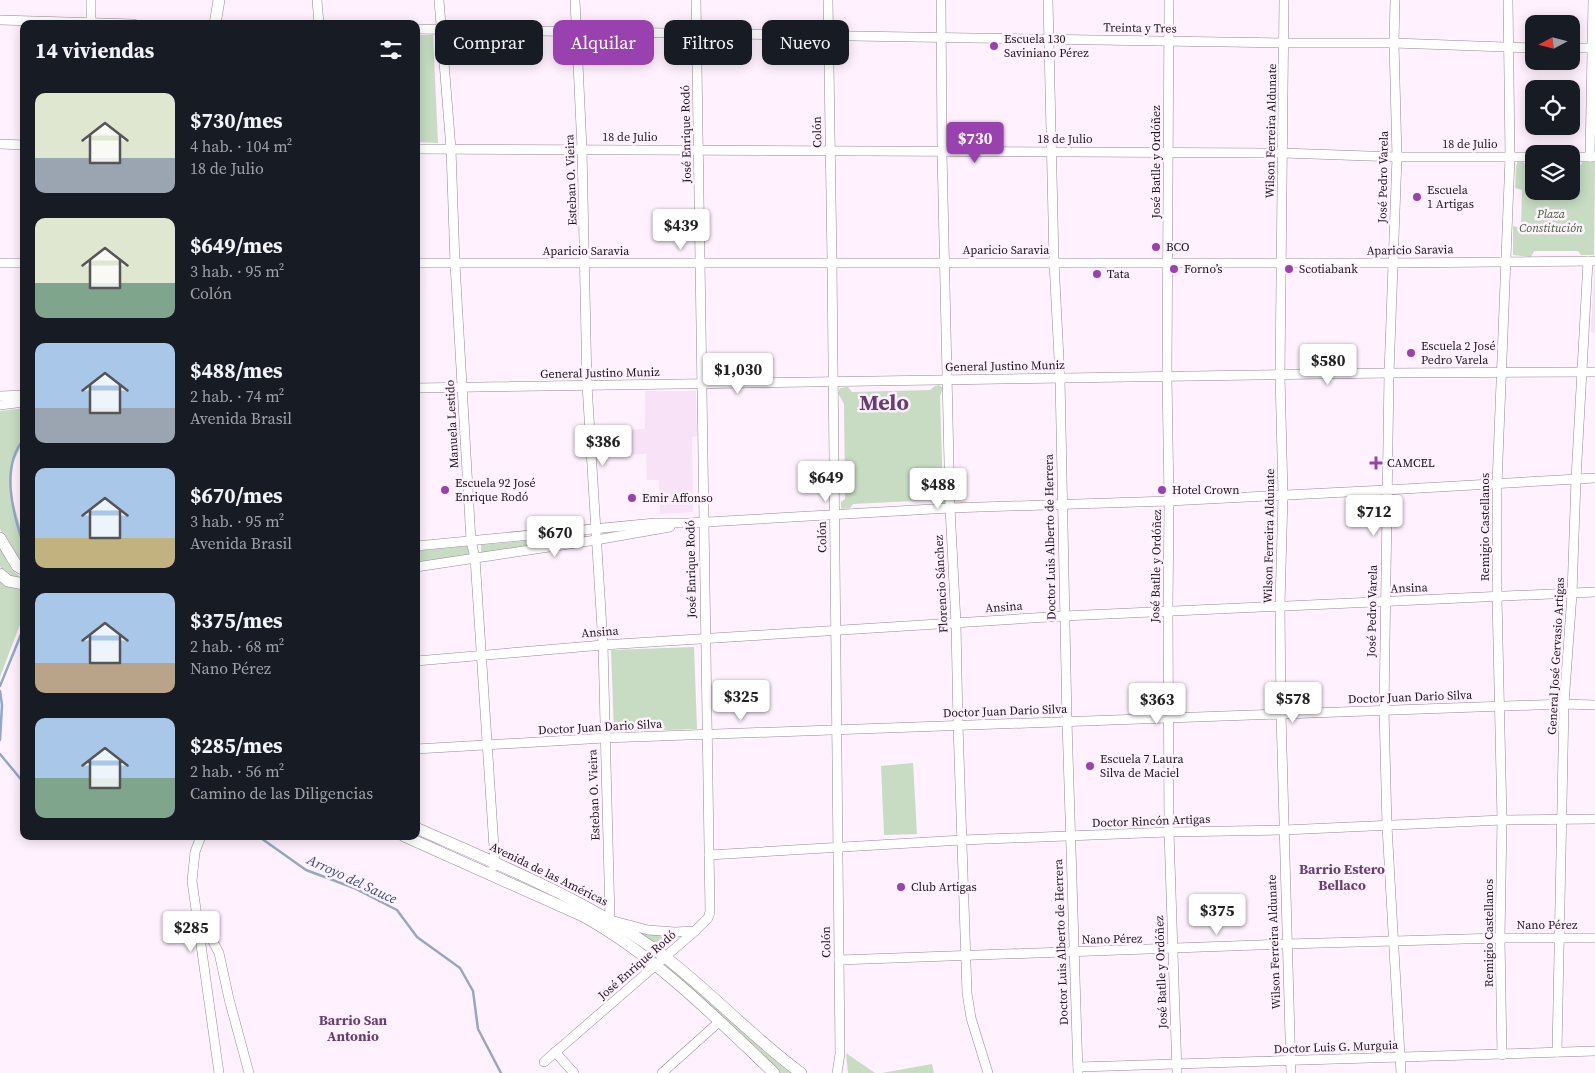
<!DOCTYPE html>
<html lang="es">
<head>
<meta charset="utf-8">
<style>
  :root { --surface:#171b24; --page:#242831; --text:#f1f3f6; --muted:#9ea1a6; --accent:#9941ae }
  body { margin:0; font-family:"Source Serif 4",serif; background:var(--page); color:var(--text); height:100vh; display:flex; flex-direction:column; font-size:19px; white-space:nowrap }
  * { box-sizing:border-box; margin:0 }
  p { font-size:16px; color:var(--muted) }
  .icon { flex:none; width:28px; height:28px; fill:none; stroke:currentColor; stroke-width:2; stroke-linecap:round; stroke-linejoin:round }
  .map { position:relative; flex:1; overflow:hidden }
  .drawer { position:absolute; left:20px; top:20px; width:400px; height:820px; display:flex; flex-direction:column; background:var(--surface); border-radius:10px; box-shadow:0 2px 12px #0003 }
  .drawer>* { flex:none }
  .banner { position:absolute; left:435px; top:20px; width:475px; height:45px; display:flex; gap:10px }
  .needle { width:32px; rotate:263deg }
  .tools { position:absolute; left:1525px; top:15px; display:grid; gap:10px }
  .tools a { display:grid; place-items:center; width:55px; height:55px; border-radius:10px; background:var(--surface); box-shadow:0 2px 12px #0003; font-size:25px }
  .price { position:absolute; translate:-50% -42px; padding:0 11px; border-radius:5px; background:#fff; color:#222; font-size:16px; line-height:32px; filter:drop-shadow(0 1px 2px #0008) }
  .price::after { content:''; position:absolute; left:50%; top:30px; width:15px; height:11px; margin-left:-8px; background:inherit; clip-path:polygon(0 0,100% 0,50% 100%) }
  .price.active { background:var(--accent); color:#fff }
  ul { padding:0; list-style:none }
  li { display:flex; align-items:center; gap:15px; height:125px; padding:0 15px }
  li span { display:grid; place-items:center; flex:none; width:140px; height:100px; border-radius:10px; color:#555 }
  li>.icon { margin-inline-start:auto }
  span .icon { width:60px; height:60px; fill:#fffc; stroke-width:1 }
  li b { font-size:21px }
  h2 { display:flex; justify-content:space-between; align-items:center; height:60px; padding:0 15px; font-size:21px }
  .tag { padding:0 18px; border-radius:10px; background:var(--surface); box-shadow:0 2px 12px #0003; font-size:18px; line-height:45px }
  .tag.active { background:var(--accent); color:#fff }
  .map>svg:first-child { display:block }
  .built { fill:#f7e2f7 }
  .green { fill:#c7dcc3 }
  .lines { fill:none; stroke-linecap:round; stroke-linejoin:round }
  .stream { stroke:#92a8c9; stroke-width:2.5 }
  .minor-casing { stroke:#958795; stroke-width:10 }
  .major-casing { stroke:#958795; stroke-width:12 }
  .minor { stroke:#fff; stroke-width:9 }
  .major { stroke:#fff; stroke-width:11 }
  .poi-dot { fill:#9941ae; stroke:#fff2fe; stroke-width:2 }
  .labels { text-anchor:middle; stroke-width:5; stroke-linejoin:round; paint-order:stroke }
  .street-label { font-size:12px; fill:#1b161b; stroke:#fff2fe }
  .poi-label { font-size:12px; fill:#1b161b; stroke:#fff2fe; text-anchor:start }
  .park-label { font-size:12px; font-style:italic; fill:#3c6233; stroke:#fff2fe }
  .neighbourhood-label { font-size:14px; font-weight:bold; fill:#683d73; stroke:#fff2fe }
  .water-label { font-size:14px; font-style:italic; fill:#314e7c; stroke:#fff2fe }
  .town-label { font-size:22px; font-weight:bold; fill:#683d73; stroke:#fff2fe }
</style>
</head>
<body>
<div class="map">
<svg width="1595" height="1073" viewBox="0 0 1595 1073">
  <rect width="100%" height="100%" fill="#fff2fe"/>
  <g class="built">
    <polygon points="1594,267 1595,267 1595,333 1591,332"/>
    <polygon points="645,391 696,391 697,436 692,437 693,512 660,514 659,480 647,480 646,454 599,456 598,431 645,429"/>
  </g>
  <g class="green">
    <polygon points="416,35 433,35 438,143 416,142"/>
    <polygon points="1522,160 1525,164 1534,164 1534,191 1571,191 1571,165 1581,165 1583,160 1595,161 1594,255 1581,255 1578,251 1534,251 1531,257 1513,255 1513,226 1521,228 1522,190 1515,188 1516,166 1518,161"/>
    <polygon points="939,385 943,388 940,396 943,495 946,498 946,504 939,505 934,500 853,504 850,508 843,509 841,508 841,502 845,499 844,404 838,393 840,388 848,387 852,392 930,390 935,386"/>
    <polygon points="24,408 24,440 12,465 10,491 24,540 24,564 19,564 0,529 0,411"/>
    <polygon points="586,535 586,539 481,553 481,545"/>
    <polygon points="468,546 469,555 416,562 416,551"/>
    <polygon points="0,548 12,570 24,580 5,576 0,566"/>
    <polygon points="0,582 24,589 24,614 0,677"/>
    <polygon points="694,647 697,729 614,732 611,650"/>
    <polygon points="913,763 917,834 884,835 881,766"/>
    <polygon points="627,927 680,936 662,951"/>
    <polygon points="663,962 798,1073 779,1073 659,965"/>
    <polygon points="846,1053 875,1073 848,1073"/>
    <polygon points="932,1064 934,1073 882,1073"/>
  </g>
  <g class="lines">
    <g class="stream">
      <path d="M24,439c-24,28 -11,75 0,107"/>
      <polyline points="0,686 24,627"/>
      <polyline points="0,691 2,705 0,740"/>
      <polyline points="0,754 24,783"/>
      <polyline points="258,836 306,870 354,888 397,910 417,937 460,968 473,991 478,1029 501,1073"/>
    </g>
    <g class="minor-casing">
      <g id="minor">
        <polyline points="91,0 91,24"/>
        <polyline points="317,0 319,24"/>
        <polyline points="439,0 451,149 455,264 471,541 475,558 495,863 493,867"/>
        <polyline points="575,0 582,149 587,385 603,645 610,919 608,924"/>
        <polyline points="828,0 832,263 840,1054 837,1073"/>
        <polyline points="941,0 942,152 950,508 956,623 958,725 967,993 971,1018 988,1073"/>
        <polyline points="1048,0 1054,262 1060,378 1067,721 1078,1073"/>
        <polyline points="1169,0 1167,376 1169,501 1168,611 1169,832 1177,1073"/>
        <polyline points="1284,0 1280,375 1283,495 1280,605 1281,714 1291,1073"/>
        <polyline points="1395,0 1394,43 1397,157 1389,373 1384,710 1387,826 1401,1073"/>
        <polyline points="0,20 134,24"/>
        <polyline points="416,29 1284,43 1394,43 1534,48"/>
        <polyline points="1571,48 1595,48"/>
        <polyline points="0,144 24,145"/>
        <polyline points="416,149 1283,153 1397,157 1534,157"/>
        <polyline points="1571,157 1595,157"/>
        <polyline points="1590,157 1593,0"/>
        <polyline points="0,263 24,263"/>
        <polyline points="416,263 1393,263 1595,261"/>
        <polyline points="416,388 1389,373 1595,372"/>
        <polyline points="0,396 24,395"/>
        <polyline points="0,405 24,402"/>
        <polyline points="416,546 655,523 689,523 950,508 1169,501 1386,490 1595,478"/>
        <polyline points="416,567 596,540 670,527"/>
        <polyline points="416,661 603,645 1064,616 1595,592"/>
        <polyline points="416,749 605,738 1564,704 1595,705"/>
        <polyline points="201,836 195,852 192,881 219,1073"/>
        <polyline points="709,855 962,840 1169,832 1284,830 1502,820 1595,819"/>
        <polyline points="201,919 219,953 229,999 249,1073"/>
        <polyline points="614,921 648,930 675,932 695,931"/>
        <polyline points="839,960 1287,944 1500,938 1595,938"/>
        <polyline points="555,1052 574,1073"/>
        <polyline points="1557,1052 1564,704 1572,594 1576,479 1588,261"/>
        <polyline points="1502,1055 1500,938 1502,820 1497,597 1497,484 1510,157 1508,0"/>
        <polyline points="544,1062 695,931 708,918 710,912 696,0"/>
        <polyline points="1078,1067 1595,1051"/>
        <polyline points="662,1073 720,1021"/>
      </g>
    </g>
    <g class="major-casing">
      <g id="major">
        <polyline points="215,24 219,0"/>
        <polyline points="0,538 17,566 24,570"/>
        <polyline points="0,574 8,581 24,584"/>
        <path d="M416,828c86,38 174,73 249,129 47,36 88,81 136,116"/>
        <path d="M404,836l179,80c72,40 131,100 191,157"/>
      </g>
    </g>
    <use href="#minor" class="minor"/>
    <use href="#major" class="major"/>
  </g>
  <g class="poi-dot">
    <circle cx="994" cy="46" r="5"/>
    <circle cx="1417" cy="197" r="5"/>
    <circle cx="1156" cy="247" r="5"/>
    <circle cx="1174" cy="269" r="5"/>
    <circle cx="1289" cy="269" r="5"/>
    <circle cx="1097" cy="274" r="5"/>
    <circle cx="1411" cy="353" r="5"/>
    <path d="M1373.5 455.5h5v5h5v5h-5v5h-5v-5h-5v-5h5z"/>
    <circle cx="445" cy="490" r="5"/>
    <circle cx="1162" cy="490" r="5"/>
    <circle cx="632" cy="498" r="5"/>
    <circle cx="1090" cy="766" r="5"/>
    <circle cx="901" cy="887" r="5"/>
  </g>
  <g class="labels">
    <g class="street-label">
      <text transform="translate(1140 28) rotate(1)" y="4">Treinta y Tres</text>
      <text transform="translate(1271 131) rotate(-89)" y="4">Wilson Ferreira Aldunate</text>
      <text transform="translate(817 132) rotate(-91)" y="4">Colón</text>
      <text transform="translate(686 134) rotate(-91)" y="4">José Enrique Rodó</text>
      <text x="630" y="141">18 de Julio</text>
      <text x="1065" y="143">18 de Julio</text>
      <text x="1470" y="148">18 de Julio</text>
      <text transform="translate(1156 162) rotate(-90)" y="4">José Batlle y Ordóñez</text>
      <text transform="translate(1383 177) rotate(-89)" y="4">José Pedro Varela</text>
      <text transform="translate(571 180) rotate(-92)" y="4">Esteban O. Vieira</text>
      <text x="1006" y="254">Aparicio Saravia</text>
      <text transform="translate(1410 250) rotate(-1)" y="4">Aparicio Saravia</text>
      <text x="586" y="255">Aparicio Saravia</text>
      <text transform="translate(1005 366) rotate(-1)" y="4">General Justino Muniz</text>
      <text transform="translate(600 373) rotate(-1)" y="4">General Justino Muniz</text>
      <text transform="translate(452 424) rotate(-93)" y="4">Manuela Lestido</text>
      <text transform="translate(1485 527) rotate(-90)" y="4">Remigio Castellanos</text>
      <text transform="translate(1269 536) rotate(-89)" y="4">Wilson Ferreira Aldunate</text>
      <text transform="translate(822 537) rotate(-91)" y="4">Colón</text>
      <text transform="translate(1050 537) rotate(-91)" y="4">Doctor Luis Alberto de Herrera</text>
      <text transform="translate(1156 566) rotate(-89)" y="4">José Batlle y Ordóñez</text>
      <text transform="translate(691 569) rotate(-91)" y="4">José Enrique Rodó</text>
      <text transform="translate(941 584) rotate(-93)" y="4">Florencio Sánchez</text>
      <text transform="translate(1409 588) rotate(-2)" y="4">Ansina</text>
      <text transform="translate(1004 607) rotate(-4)" y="4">Ansina</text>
      <text transform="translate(1372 611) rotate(-89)" y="4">José Pedro Varela</text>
      <text transform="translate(600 632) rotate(-4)" y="4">Ansina</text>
      <text transform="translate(1556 656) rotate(-87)" y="4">General José Gervasio Artigas</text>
      <text transform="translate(1410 697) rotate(-2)" y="4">Doctor Juan Dario Silva</text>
      <text transform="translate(1005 711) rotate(-2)" y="4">Doctor Juan Dario Silva</text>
      <text transform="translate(600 727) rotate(-3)" y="4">Doctor Juan Dario Silva</text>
      <text transform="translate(594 795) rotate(-92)" y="4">Esteban O. Vieira</text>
      <text transform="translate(1151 821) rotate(-2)" y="4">Doctor Rincón Artigas</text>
      <text transform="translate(549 874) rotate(26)" y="4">Avenida de las Américas</text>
      <text x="1547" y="929">Nano Pérez</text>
      <text transform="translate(1489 933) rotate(-90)" y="4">Remigio Castellanos</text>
      <text transform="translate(1112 939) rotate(-1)" y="4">Nano Pérez</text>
      <text transform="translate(826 942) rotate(-91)" y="4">Colón</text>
      <text transform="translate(1061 942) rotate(-92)" y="4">Doctor Luis Alberto de Herrera</text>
      <text transform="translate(1274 942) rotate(-92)" y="4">Wilson Ferreira Aldunate</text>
      <text transform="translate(637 965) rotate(-41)" y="4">José Enrique Rodó</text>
      <text transform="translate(1161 972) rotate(-92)" y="4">José Batlle y Ordóñez</text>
      <text transform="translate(1336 1047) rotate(-2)" y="4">Doctor Luis G. Murguia</text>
    </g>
    <g class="poi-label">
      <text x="1004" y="43">Escuela 130<tspan x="1004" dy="14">Saviniano Pérez</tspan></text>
      <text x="1427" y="194">Escuela<tspan x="1427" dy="14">1 Artigas</tspan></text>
      <text x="1166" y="251">BCO</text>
      <text x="1184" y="273">Forno’s</text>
      <text x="1299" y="273">Scotiabank</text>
      <text x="1107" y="278">Tata</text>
      <text x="1421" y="350">Escuela 2 José<tspan x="1421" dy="14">Pedro Varela</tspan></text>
      <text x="1387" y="467">CAMCEL</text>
      <text x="455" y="487">Escuela 92 José<tspan x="455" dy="14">Enrique Rodó</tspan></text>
      <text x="1172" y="494">Hotel Crown</text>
      <text x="642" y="502">Emir Affonso</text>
      <text x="1100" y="763">Escuela 7 Laura<tspan x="1100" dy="14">Silva de Maciel</tspan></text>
      <text x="911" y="891">Club Artigas</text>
    </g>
    <g class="park-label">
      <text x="1551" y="218">Plaza<tspan x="1551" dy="14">Constitución</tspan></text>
    </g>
    <g class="neighbourhood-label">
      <text x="1342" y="874">Barrio Estero<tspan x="1342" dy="16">Bellaco</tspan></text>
      <text x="353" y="1025">Barrio San<tspan x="353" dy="16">Antonio</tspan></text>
    </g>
    <g class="water-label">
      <text transform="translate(352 879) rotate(25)" y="5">Arroyo del Sauce</text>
    </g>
    <g class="town-label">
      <text x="884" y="410">Melo</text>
    </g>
  </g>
</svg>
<div class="tools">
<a><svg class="needle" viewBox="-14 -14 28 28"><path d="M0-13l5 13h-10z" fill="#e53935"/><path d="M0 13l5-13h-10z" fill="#9ea1a6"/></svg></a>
<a><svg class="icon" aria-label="locate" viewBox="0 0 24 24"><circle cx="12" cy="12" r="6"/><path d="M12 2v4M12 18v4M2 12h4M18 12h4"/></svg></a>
<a><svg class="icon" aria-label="layers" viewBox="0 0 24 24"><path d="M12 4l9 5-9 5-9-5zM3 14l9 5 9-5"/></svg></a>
</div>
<b class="price active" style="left:975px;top:164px">$730</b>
<b class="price" style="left:681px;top:251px">$439</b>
<b class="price" style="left:1328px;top:386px">$580</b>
<b class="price" style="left:738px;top:395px">$1,030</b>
<b class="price" style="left:603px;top:467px">$386</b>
<b class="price" style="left:826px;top:503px">$649</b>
<b class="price" style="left:938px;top:510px">$488</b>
<b class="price" style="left:1374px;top:537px">$712</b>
<b class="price" style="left:555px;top:558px">$670</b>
<b class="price" style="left:741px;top:722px">$325</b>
<b class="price" style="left:1293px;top:724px">$578</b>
<b class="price" style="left:1157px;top:725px">$363</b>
<b class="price" style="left:1217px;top:936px">$375</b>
<b class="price" style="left:191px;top:953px">$285</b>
<div class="banner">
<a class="tag">Comprar</a>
<a class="tag active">Alquilar</a>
<a class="tag">Filtros</a>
<a class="tag">Nuevo</a>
</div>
<section class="drawer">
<h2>14 viviendas<svg class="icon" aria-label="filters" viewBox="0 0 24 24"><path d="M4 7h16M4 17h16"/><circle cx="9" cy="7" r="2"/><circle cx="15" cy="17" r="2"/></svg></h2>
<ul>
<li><span style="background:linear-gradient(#dfe7d0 65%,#9aa5b1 0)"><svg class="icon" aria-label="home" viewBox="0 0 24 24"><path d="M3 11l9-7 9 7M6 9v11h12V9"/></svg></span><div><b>$730/mes</b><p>4 hab. · 104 m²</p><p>18 de Julio</p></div></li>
<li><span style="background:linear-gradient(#dfe7d0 65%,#7fa58c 0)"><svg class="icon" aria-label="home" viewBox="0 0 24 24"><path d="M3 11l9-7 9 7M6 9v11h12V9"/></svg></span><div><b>$649/mes</b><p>3 hab. · 95 m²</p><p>Colón</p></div></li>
<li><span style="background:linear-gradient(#a9c7e8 65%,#9aa5b1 0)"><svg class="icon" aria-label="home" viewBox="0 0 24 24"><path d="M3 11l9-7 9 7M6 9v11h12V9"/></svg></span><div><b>$488/mes</b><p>2 hab. · 74 m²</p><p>Avenida Brasil</p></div></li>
<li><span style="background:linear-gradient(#a9c7e8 70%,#c2b280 0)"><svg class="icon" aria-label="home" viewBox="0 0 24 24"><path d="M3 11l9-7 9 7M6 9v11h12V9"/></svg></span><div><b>$670/mes</b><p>3 hab. · 95 m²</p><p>Avenida Brasil</p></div></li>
<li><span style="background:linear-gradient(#a9c7e8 70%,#b9a48a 0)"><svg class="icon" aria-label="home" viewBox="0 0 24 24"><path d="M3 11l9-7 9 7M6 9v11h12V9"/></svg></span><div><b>$375/mes</b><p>2 hab. · 68 m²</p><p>Nano Pérez</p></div></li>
<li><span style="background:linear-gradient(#a9c7e8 60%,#7fa58c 0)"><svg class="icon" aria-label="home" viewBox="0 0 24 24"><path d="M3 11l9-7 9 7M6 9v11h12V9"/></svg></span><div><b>$285/mes</b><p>2 hab. · 56 m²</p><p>Camino de las Diligencias</p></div></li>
</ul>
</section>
</div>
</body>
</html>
